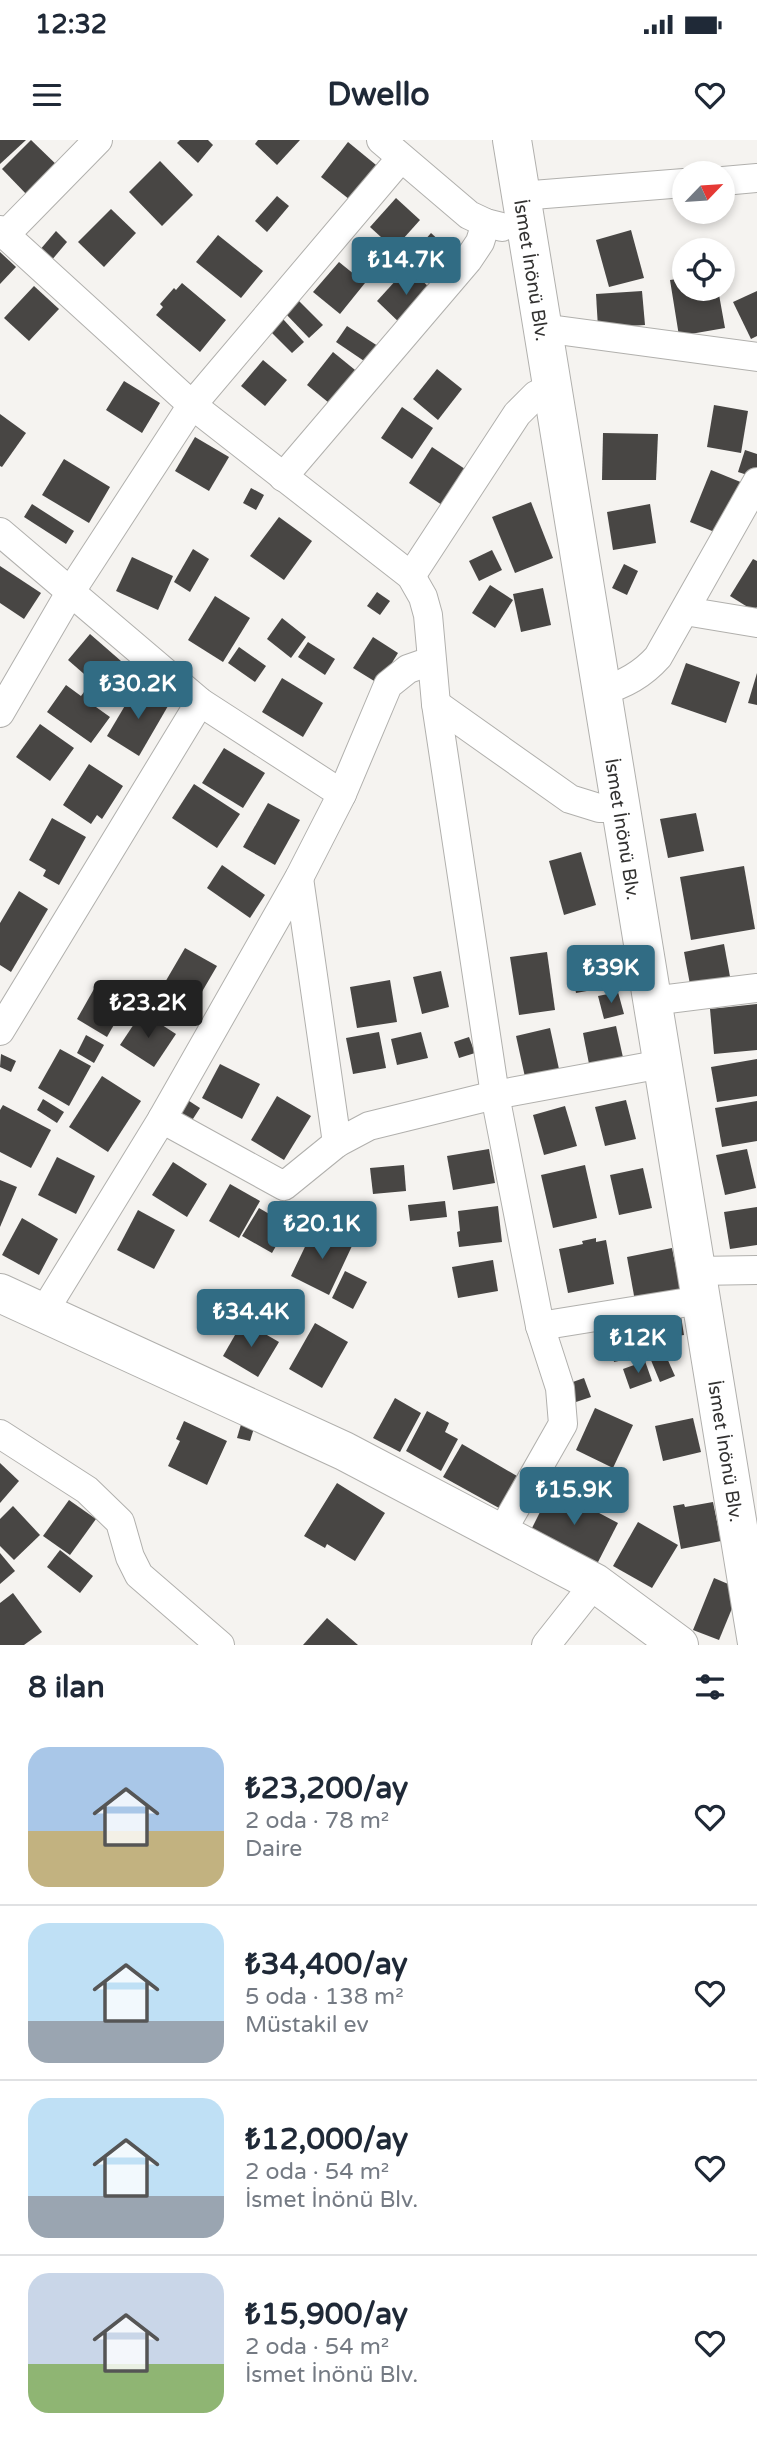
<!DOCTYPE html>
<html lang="tr">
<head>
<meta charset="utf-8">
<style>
  :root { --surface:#fff; --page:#f2f2f3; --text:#1f2937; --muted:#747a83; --line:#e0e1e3; --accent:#316c84 }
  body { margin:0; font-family:"Varela Round",sans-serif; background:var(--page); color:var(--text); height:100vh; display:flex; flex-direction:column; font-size:26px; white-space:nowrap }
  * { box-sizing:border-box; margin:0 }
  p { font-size:23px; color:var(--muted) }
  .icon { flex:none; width:38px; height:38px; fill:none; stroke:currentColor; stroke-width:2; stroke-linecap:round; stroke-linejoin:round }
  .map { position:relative; height:1505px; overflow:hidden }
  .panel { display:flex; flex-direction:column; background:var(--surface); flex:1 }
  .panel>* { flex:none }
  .needle { width:46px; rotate:65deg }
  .tools { position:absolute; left:672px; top:21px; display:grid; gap:14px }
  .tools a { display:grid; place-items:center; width:63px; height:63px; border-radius:50%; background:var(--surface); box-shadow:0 4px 10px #0003; font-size:35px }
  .price { position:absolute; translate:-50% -60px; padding:0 16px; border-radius:7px; background:var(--accent); color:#fff; font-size:23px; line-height:46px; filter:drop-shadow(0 2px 4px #0008) }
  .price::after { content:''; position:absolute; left:50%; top:42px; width:21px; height:16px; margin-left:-10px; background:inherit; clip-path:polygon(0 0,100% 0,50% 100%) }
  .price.selected { background:#222; color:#fff }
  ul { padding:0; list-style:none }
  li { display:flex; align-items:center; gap:21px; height:175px; padding:0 28px }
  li+li { border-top:2px solid var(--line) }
  li span { display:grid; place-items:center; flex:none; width:196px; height:140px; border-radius:21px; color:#555 }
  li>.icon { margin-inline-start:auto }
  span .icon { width:84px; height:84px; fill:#fffc; stroke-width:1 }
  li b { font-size:30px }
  h2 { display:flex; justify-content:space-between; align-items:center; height:84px; padding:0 28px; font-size:30px }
  .status { display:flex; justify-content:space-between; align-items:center; height:49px; padding:0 35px; background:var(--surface); direction:ltr }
  .status svg { height:19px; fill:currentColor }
  header { display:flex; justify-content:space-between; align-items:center; height:91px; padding:0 28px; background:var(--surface); font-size:32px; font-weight:800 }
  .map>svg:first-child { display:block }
  .building { fill:#484644 }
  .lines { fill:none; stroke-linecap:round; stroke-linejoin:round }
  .street-casing { stroke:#b1b0ad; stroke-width:30 }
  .secondary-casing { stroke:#b1b0ad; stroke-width:40 }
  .street { stroke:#fff; stroke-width:28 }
  .secondary { stroke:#fff; stroke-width:38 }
  .labels { text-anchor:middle; stroke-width:7; stroke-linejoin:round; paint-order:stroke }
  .street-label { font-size:19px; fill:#333231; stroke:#fff }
</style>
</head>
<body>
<div class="status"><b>12:32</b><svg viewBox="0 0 49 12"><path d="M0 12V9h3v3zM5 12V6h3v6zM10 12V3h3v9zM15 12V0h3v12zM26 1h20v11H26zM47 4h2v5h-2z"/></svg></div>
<header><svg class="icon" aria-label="menu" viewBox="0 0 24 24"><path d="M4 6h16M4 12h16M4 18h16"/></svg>Dwello<svg class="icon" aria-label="heart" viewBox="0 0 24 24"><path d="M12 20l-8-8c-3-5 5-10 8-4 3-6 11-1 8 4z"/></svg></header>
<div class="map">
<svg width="757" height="1505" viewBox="0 0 757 1505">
  <rect width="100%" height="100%" fill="#f5f3f0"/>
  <g class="building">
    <polygon points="0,0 26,0 0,24"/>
    <polygon points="31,0 61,29 30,58 2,29"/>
    <polygon points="180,0 208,0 213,5 198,23 177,3"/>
    <polygon points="258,0 300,0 277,25 255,4"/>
    <polygon points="348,2 381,29 354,63 321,37"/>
    <polygon points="160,21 193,55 162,86 129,52"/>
    <polygon points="277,56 289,66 267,92 255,81"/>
    <polygon points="396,58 420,80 394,109 370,87"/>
    <polygon points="111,69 136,93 104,127 78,102"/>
    <polygon points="631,90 644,138 609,147 596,100"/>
    <polygon points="56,91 67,102 51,121 39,111"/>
    <polygon points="431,93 453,113 432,137 410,117"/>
    <polygon points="218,95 263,131 241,158 196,122"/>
    <polygon points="0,112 16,127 0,144"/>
    <polygon points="339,122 365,143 340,174 313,152"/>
    <polygon points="408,127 435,153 404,187 377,161"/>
    <polygon points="684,138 684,149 718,149 725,188 679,196 670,140"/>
    <polygon points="182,143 226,180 200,212 156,175 163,167 160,164 174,148 176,150"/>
    <polygon points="34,146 59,169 29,201 4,178"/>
    <polygon points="642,151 645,185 598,188 596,154"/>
    <polygon points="757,151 757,196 751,199 733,162"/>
    <polygon points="297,159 323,185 309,198 284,172"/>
    <polygon points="283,179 304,202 292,213 270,191"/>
    <polygon points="347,186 381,208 370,225 336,202"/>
    <polygon points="333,212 360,234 334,267 307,245"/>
    <polygon points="263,220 287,240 265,266 241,246"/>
    <polygon points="437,229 462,249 438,280 413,259"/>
    <polygon points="124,241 160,263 142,293 106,270"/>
    <polygon points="714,265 748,271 741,313 707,307"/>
    <polygon points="402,267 433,288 412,319 381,298"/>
    <polygon points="0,274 26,293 2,327 0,326"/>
    <polygon points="603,293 658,294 656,340 602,340"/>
    <polygon points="195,297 229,317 209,351 175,331"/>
    <polygon points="432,307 468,331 445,367 409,343"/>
    <polygon points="745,310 757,314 757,338 738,332"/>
    <polygon points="64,319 110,347 89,383 42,355"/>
    <polygon points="711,330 743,343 722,395 690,382"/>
    <polygon points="251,348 264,355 256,370 243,363"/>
    <polygon points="531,362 553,418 515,433 492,377"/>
    <polygon points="32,364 74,391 66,404 24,377"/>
    <polygon points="650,364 656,403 613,410 607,372"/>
    <polygon points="279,377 312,401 284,440 250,416"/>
    <polygon points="193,409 209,419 190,452 174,442"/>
    <polygon points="492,410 502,430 479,441 469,421"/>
    <polygon points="132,417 173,436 158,470 116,451"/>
    <polygon points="753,419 757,421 757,467 754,471 730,456"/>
    <polygon points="624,424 638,431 627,455 612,448"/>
    <polygon points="0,426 41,453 24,479 0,463"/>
    <polygon points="490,445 513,460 495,488 472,473"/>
    <polygon points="543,448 551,485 521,492 513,454"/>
    <polygon points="377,452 390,461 380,475 367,466"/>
    <polygon points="215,456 250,478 223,522 188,500"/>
    <polygon points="282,478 306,497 291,518 267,499"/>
    <polygon points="90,494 121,521 99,547 68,520"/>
    <polygon points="373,497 398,513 379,544 353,528"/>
    <polygon points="308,502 335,519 325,535 298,517"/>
    <polygon points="239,507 266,526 255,542 228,523"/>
    <polygon points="686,523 740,542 726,583 671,564"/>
    <polygon points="757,533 757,565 748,563"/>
    <polygon points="282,538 323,563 303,597 262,572"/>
    <polygon points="66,545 81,556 84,552 99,563 96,567 110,577 91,603 47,572"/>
    <polygon points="136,547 168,566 139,616 107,596"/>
    <polygon points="40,584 74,608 50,641 16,617"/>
    <polygon points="224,608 265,633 243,668 202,643"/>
    <polygon points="89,624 123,646 102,679 97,675 91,684 63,665"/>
    <polygon points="194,644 240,674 217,708 172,678"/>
    <polygon points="268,663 300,680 275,725 243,707"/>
    <polygon points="696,673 704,711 668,718 660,679"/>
    <polygon points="52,678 86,697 59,745 43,736 46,730 29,720"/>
    <polygon points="581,712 596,765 564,775 549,721"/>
    <polygon points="222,725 265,755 250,778 207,748"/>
    <polygon points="744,726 755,789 691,800 680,737"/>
    <polygon points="19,751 48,769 11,832 0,825 0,783"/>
    <polygon points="724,804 731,842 691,850 684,812"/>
    <polygon points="185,808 217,826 189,874 157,856"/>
    <polygon points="607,808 614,846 576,853 569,815"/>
    <polygon points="547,812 555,870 519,875 510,817"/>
    <polygon points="441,831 449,867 422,874 413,837"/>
    <polygon points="390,840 397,882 357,888 350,847"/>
    <polygon points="94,849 124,867 107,897 77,879"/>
    <polygon points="618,852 624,874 604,879 598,856"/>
    <polygon points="757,864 757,910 714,914 710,869"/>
    <polygon points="142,872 176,894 154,927 120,905"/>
    <polygon points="616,886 624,922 590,929 583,893"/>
    <polygon points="550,888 559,929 525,937 516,896"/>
    <polygon points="379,892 386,928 353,934 346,898"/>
    <polygon points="421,892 428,918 397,925 391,899"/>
    <polygon points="86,895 104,905 94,923 77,913"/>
    <polygon points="469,897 475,913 459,918 454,902"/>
    <polygon points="60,909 91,926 69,966 38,948"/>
    <polygon points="1,914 16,921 11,932 0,927"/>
    <polygon points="757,919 757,956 717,962 711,927"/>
    <polygon points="220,924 260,944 242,979 202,958"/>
    <polygon points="102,936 141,961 108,1012 69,987"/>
    <polygon points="277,956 311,976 284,1020 251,1000"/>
    <polygon points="43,959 64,972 57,983 37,970"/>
    <polygon points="186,959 200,968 191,982 177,973"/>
    <polygon points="626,960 636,999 605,1006 595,967"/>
    <polygon points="757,961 757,1001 722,1007 715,968"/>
    <polygon points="3,965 51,990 31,1028 0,1012 0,970"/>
    <polygon points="565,966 577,1006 544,1015 533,975"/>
    <polygon points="489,1009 495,1043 453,1050 447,1016"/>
    <polygon points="747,1009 756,1048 725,1055 716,1015"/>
    <polygon points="57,1017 95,1036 76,1074 38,1055"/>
    <polygon points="173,1022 207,1044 187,1077 152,1055"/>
    <polygon points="404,1025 406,1051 373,1054 370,1028"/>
    <polygon points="585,1025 597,1078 553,1088 541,1035"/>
    <polygon points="643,1028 652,1068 619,1075 610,1035"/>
    <polygon points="0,1040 17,1047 0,1087"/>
    <polygon points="230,1044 260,1061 239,1098 209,1081"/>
    <polygon points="445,1061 447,1077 410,1081 408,1065"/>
    <polygon points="498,1066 502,1102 459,1107 457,1092 460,1091 458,1071"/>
    <polygon points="757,1067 757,1105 730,1109 724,1072"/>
    <polygon points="259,1068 288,1085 272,1113 242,1096"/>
    <polygon points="138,1070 175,1090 154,1129 117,1110"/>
    <polygon points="22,1078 58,1099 39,1135 2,1115"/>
    <polygon points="314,1088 352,1106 329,1155 291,1136"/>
    <polygon points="596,1098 596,1102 606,1100 614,1144 568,1153 559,1109 583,1104 582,1101"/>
    <polygon points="672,1108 681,1152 635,1161 627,1117"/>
    <polygon points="493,1120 498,1151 458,1158 452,1127"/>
    <polygon points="345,1131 367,1142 353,1169 332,1158"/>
    <polygon points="681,1176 684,1195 655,1199 653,1180"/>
    <polygon points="243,1181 279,1202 258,1237 223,1216"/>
    <polygon points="315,1183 348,1202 322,1248 289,1229"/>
    <polygon points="639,1185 646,1215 614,1222 608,1192"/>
    <polygon points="662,1207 675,1236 660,1242 648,1213"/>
    <polygon points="645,1221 652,1241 630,1249 623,1229"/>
    <polygon points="584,1238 591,1257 576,1262 570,1243"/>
    <polygon points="395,1258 421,1273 400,1312 373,1298"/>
    <polygon points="595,1268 633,1285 613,1328 576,1310"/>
    <polygon points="427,1271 449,1283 445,1292 458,1299 441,1331 406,1311"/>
    <polygon points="693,1278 701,1312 663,1321 655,1286"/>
    <polygon points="184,1281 227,1301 207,1345 168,1326 180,1301 176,1299"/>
    <polygon points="242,1281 255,1285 250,1301 237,1298"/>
    <polygon points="462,1304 517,1336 499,1368 443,1337"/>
    <polygon points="0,1323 19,1341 0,1363"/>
    <polygon points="337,1343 385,1373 355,1421 327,1404 325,1408 304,1396"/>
    <polygon points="552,1348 618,1383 596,1426 530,1392"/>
    <polygon points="69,1360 96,1379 70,1415 43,1396"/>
    <polygon points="713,1362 721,1401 681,1409 673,1366 684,1364 685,1367"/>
    <polygon points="13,1366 40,1395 14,1420 0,1406 0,1379"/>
    <polygon points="638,1382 678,1405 652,1448 613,1426"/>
    <polygon points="60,1410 93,1436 80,1453 47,1427"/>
    <polygon points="0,1413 15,1431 0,1444"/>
    <polygon points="714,1438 740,1449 719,1500 693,1490"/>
    <polygon points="13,1453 42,1492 24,1505 0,1505 0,1463"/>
    <polygon points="327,1478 358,1505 303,1505"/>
  </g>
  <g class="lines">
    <g class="street-casing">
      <g id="street">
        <polyline points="381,0 469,75 486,83 502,87"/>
        <polyline points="723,41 757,38"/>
        <polyline points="520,56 684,43"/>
        <polyline points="0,90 192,265 411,436 423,457 428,475 436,564 495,955 540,1186 560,1248 563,1284 501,1393"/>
        <polyline points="5,95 98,0"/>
        <polyline points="542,188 757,217"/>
        <polyline points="283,337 468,120 480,102 486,83"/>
        <polyline points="0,392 200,562 342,654"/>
        <polyline points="411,436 517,274 536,255 551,248"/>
        <polyline points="685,471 757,483"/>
        <path d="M601,551c23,-6 41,-16 57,-34l99,-175"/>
        <polyline points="436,564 570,659 599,668 619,668"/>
        <polyline points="0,573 71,451 192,265 401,18"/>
        <polyline points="299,738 337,1003"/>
        <polyline points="652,861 757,848"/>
        <polyline points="0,891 200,562"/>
        <polyline points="162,979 284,1046 337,1003 369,986 495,955 662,924"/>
        <polyline points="696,1131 757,1130"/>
        <polyline points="43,1173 162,979 299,738 342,654 388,545 408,529 431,521"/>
        <polyline points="540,1186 701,1160"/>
        <polyline points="0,1294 87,1350 120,1382 130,1417 139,1435 220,1505"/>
        <polyline points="546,1505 595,1443"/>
      </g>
    </g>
    <g class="secondary-casing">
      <g id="secondary">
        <polyline points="512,0 757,1503"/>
        <polyline points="0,1153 344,1311 595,1443 679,1505"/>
      </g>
    </g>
    <use href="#street" class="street"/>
    <use href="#secondary" class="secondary"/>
  </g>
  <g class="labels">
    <g class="street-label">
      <text transform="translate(532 130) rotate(81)" y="7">İsmet İnönü Blv.</text>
      <text transform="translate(623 689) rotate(81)" y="7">İsmet İnönü Blv.</text>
      <text transform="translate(726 1311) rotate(81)" y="7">İsmet İnönü Blv.</text>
    </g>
  </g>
</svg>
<div class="tools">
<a><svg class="needle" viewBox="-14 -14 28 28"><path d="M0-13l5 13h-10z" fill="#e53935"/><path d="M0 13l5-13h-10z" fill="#747a83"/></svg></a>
<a><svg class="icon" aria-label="locate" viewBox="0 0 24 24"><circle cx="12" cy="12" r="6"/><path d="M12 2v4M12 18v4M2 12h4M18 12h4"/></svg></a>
</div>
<b class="price" style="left:406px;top:157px">₺14.7K</b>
<b class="price" style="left:138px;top:581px">₺30.2K</b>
<b class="price" style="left:611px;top:865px">₺39K</b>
<b class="price selected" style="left:148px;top:900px">₺23.2K</b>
<b class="price" style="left:322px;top:1121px">₺20.1K</b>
<b class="price" style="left:251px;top:1209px">₺34.4K</b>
<b class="price" style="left:638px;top:1235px">₺12K</b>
<b class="price" style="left:574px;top:1387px">₺15.9K</b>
</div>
<section class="panel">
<h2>8 ilan<svg class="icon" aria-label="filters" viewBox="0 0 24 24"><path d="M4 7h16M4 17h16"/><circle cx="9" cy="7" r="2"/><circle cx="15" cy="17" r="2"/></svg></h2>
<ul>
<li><span style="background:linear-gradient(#a9c7e8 60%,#c2b280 0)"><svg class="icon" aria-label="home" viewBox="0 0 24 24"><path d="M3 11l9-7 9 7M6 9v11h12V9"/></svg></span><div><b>₺23,200/ay</b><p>2 oda · 78 m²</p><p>Daire</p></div><svg class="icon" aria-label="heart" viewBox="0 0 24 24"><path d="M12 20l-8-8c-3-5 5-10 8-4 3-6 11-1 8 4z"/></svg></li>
<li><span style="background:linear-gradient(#bfe0f5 70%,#9aa5b1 0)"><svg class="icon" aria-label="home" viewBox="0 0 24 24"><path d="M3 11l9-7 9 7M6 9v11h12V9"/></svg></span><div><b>₺34,400/ay</b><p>5 oda · 138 m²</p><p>Müstakil ev</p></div><svg class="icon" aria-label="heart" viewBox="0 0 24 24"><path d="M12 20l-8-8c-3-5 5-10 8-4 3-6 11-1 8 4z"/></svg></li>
<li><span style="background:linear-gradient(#bfe0f5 70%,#9aa5b1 0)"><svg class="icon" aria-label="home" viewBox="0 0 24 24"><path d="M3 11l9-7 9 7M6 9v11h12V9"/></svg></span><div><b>₺12,000/ay</b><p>2 oda · 54 m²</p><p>İsmet İnönü Blv.</p></div><svg class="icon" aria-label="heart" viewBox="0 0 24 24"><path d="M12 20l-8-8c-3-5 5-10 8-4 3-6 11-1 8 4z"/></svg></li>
<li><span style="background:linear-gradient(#c9d6e8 65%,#8fb573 0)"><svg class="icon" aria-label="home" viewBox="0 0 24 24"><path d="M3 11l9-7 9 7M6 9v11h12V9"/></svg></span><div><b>₺15,900/ay</b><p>2 oda · 54 m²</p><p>İsmet İnönü Blv.</p></div><svg class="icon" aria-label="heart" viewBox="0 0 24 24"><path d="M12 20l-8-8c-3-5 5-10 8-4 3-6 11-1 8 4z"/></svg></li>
</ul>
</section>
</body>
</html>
